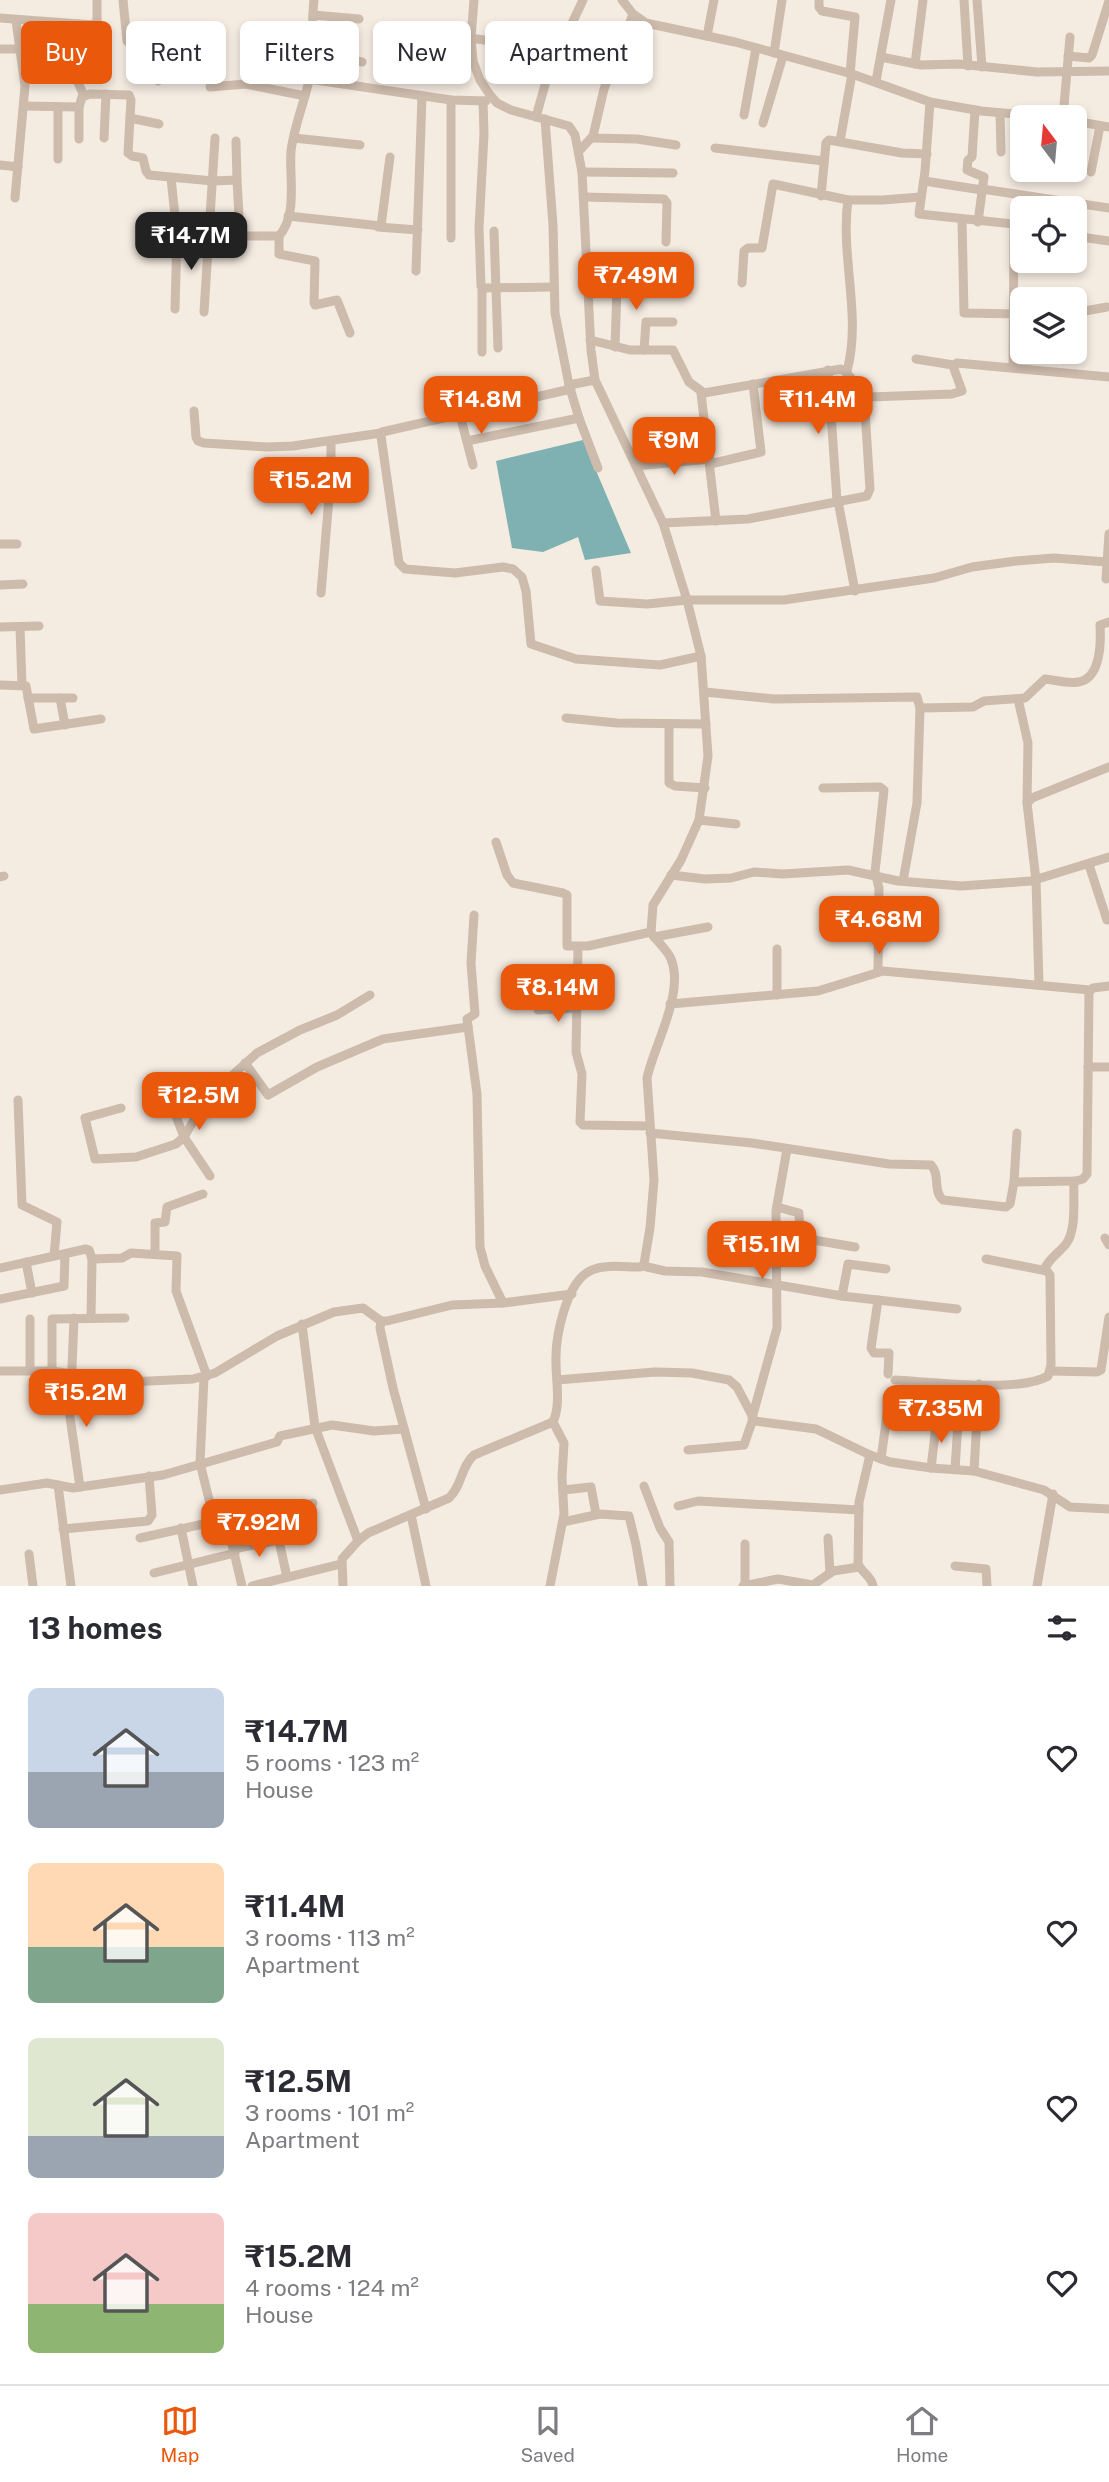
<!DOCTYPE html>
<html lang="en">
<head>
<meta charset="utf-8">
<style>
  :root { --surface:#fff; --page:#f2f2f3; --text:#2b2b33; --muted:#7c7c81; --line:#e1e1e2; --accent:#ea580c }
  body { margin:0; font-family:"Public Sans",sans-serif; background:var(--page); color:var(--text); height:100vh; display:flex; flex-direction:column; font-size:26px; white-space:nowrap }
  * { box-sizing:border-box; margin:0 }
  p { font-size:23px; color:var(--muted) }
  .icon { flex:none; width:38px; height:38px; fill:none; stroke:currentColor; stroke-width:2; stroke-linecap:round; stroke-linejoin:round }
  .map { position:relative; height:1586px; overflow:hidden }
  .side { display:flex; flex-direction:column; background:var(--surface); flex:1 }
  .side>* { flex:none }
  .top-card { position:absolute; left:21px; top:21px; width:700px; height:63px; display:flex; gap:14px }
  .needle { width:46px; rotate:344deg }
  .tools { position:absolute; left:1010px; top:105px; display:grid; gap:14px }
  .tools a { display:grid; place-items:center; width:77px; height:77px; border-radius:10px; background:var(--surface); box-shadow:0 4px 10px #0003; font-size:35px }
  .price { position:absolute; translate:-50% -60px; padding:0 16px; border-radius:14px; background:var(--accent); color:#fff; font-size:23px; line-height:46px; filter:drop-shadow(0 2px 4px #0008) }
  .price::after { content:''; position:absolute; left:50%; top:42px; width:21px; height:16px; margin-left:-10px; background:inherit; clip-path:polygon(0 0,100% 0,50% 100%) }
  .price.current { background:#222; color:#fff }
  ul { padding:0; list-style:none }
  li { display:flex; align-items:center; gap:21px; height:175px; padding:0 28px }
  li span { display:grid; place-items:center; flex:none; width:196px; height:140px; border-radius:10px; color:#555 }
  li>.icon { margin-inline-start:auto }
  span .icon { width:84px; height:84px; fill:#fffc; stroke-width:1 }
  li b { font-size:30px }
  h2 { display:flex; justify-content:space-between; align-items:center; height:84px; padding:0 28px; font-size:30px }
  .chip { padding:0 24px; border-radius:10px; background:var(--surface); box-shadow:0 4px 10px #0003; font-size:24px; line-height:63px }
  .chip.current { background:var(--accent); color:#fff }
  .dock { display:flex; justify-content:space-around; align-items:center; height:98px; border-top:2px solid var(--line); background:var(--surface); font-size:19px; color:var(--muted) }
  .dock a { display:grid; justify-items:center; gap:4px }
  .dock .current { color:var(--accent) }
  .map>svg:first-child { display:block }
  .water { fill:#7fb0b2 }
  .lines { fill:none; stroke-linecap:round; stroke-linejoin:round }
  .minor { stroke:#cdbbac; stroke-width:9 }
</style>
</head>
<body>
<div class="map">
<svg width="1109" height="1586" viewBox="0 0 1109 1586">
  <rect width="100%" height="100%" fill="#f4ebe1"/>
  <polygon class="water" points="583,440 631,553 585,560 578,537 543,552 512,548 496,461"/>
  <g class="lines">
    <g class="minor">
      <polyline points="123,0 127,41 131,45 152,46 156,49 158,81"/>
      <polyline points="622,0 633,14 646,23 735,42 852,74 930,102 981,111 1050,117"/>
      <polyline points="819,0 819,7 822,11 855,17 850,74"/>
      <polyline points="964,0 968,66"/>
      <polyline points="977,0 982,67"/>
      <polyline points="313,15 359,19"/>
      <polyline points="0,18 93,25 97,21 97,0"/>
      <polyline points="79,24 77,80 84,96"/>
      <polyline points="707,36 714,0"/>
      <polyline points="471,38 533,48"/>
      <polyline points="0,49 20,49"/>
      <polyline points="774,53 782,0"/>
      <polyline points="313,54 362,62"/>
      <polyline points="1068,56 1089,58 1092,55 1109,1"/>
      <polyline points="881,57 921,65 958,64 1037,72 1109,71"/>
      <polyline points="915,64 923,0"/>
      <polyline points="23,69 78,72"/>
      <polyline points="309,79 451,100 486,101"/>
      <polyline points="876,81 891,0"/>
      <polyline points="210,87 246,84 305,96"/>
      <polyline points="451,100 451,238"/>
      <polyline points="483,101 484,134 479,228 481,286 484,288 553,287"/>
      <polyline points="930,102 925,171 919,214 1022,225"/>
      <polyline points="24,106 79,107"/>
      <polyline points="975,110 972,157 968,160 967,170 984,177 978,222"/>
      <polyline points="1000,113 1001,152"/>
      <polyline points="744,115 756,48"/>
      <polyline points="536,117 548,74 583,0"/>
      <polyline points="1063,117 1070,37"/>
      <polyline points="130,118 159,124"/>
      <polyline points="545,119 553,225 555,313 569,385 579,418 598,468"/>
      <polyline points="1074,121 1109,127"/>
      <polyline points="763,123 783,56"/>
      <polyline points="104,138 106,94"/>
      <polyline points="294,138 360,145"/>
      <polyline points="592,138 637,139 676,145"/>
      <polyline points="79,139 79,107 82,97 90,94 129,95 131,100 128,153 132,156 143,158 146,171 149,175 213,181 237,180 240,234"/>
      <polyline points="236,141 237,180"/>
      <polyline points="840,141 852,74"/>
      <polyline points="715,148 824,161"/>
      <polyline points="580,150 593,136 604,89 633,14"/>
      <polyline points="58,159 58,107"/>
      <polyline points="0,165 18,167"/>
      <polyline points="582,172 673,173"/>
      <polyline points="1091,172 1100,126"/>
      <polyline points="171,178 177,235 175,309"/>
      <polyline points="924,181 982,190"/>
      <polyline points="982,189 1109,208"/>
      <polyline points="821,196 826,143 829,140 902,153 927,154"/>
      <polyline points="584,197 664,199 667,203 666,242"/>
      <polyline points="15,198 25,86 16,21"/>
      <polyline points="288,216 381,226 390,157"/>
      <polyline points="962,220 964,313 1022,314"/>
      <polyline points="378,227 418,230"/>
      <polyline points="494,231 498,348"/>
      <path d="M156,236h123c19,-21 10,-59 12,-85 3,-25 14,-50 19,-75 4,-25 1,-50 4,-76"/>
      <polyline points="279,236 279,254 315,261 314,303 315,305 337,300 350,333"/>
      <polyline points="1074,236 1109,241"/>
      <polyline points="416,271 422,96"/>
      <polyline points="742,283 744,251 748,248 762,248 773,184 848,200 882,200 921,197"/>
      <polyline points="482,288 482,352"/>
      <polyline points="204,312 215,138"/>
      <polyline points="1074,313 1107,307"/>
      <path d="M590,340l40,10h43l16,32 15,11 137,-24c13,6 15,23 29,28l82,-3 10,-3 -9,-25 4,-3 152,14"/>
      <polyline points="615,347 617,288 659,289"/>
      <polyline points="644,350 646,322 673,322"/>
      <polyline points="916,359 953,365"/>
      <polyline points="1013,368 1014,225"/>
      <polyline points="828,370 837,501"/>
      <path d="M847,371c15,-55 -7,-115 1,-171"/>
      <polyline points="569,385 595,380"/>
      <polyline points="571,389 382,432 381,436 399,563 405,569 455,573 503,567 513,569 522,577 526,591 531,644 576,659 660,665 701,656"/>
      <polyline points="701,393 716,521"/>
      <polyline points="194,411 196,437 198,441 204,443 267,447 293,446 381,433"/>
      <polyline points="460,415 473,465"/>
      <polyline points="467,441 579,418"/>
      <polyline points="710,464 761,452 753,384"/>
      <polyline points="636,466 710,459"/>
      <polyline points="838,501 855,591"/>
      <polyline points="663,523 748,519 867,496 870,489 864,395"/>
      <polyline points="0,544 17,544"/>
      <polyline points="596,570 600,601 647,604 687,600 784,600 934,578 972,567 1016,561 1054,558 1107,562"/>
      <polyline points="1106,579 1109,534"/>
      <polyline points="0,585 23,584"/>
      <polyline points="321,593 331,474 331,441"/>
      <polyline points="0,627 39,626"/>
      <polyline points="20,627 22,685"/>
      <polyline points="0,685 26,686 34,729 101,719"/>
      <polyline points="705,692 774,699 917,697 920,708 917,803 903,881"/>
      <polyline points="28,698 73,698"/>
      <polyline points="60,698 65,725"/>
      <polyline points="1018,699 1028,743 1027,803"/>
      <path d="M920,708l53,-1 11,-6 41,-3 20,-19c10,1 23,5 33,3 23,-3 23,-40 22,-57l9,-3"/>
      <polyline points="566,718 617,723 706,724"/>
      <polyline points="669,724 669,783 675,786 705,788"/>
      <polyline points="823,788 880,787 884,790 875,872 879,888 878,972"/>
      <polyline points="699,820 736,824"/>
      <polyline points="496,842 507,875 513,883 563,893 567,895 567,946 588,946 651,932"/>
      <polyline points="1089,865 1107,920"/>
      <polyline points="671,875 705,879 731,878 754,872 783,874 848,870 898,881 961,886 1031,881 1109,857"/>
      <polyline points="0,877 4,876"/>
      <polyline points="474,915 471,963 475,1014 467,1019 477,1094 480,1247 485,1266 503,1303"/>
      <polyline points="654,937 708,927"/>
      <polyline points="578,947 576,1052 582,1074 580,1122 583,1125 649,1126"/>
      <polyline points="1039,985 1036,880 1027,803 1032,798 1109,767"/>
      <polyline points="777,995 777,949"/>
      <polyline points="670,1004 818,991 883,971 1090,990"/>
      <polyline points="538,1010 577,1008"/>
      <polyline points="245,1063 268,1095 317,1067 383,1039 468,1027"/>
      <polyline points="1088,1067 1109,1067"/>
      <polyline points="169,1098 184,1137 210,1176"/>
      <polyline points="18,1100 22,1205 57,1222 54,1256"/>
      <polyline points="121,1108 85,1118 95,1159 136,1157 176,1144 184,1137 201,1108 216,1090 257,1053 300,1030 337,1015 370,995"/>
      <path d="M650,1133l102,10 137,21 42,1c10,10 1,25 12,35l63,7 4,-3 4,-22 62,-1 7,-2 4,-5 2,-182 4,-4 16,-2"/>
      <polyline points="1014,1182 1017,1133"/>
      <polyline points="777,1207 799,1213 800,1235 802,1238 855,1247"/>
      <polyline points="1105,1238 1109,1245"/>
      <polyline points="155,1254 155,1223 165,1222 167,1207 203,1194"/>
      <polyline points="26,1262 32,1293"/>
      <polyline points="643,1266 665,1271 702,1272 842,1296 957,1309"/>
      <polyline points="0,1268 86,1249 89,1250 92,1259 122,1258 131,1253 177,1256 176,1291 207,1376"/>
      <path d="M1044,1270c5,-12 14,-16 22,-26 11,-15 7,-45 8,-63"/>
      <polyline points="842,1296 848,1264 886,1269"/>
      <polyline points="0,1299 64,1286 65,1254"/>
      <polyline points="878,1300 871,1348 874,1353 889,1353 888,1374"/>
      <polyline points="74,1318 70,1417 80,1487"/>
      <polyline points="91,1318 92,1259"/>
      <polyline points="30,1319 30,1370"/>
      <polyline points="381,1321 380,1328 393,1388 426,1509"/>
      <polyline points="302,1324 315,1427 358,1541"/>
      <polyline points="0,1371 52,1371 128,1382 193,1379 215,1373 277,1336 334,1312 363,1308 381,1321 387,1321 452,1305 503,1303 572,1294"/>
      <polyline points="52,1371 52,1319 125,1318"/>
      <polyline points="1050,1371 1097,1372 1101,1370 1109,1317"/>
      <polyline points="204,1377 200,1463 214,1520"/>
      <polyline points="557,1380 655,1372 692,1373 729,1380 737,1387 755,1421 816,1429 870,1455 890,1462 931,1468 974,1471 1044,1490 1070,1507 1109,1509"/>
      <path d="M895,1380c37,2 124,13 153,-4l3,-11 -1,-90 -3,-4 -61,-12"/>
      <polyline points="752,1418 777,1328 776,1211 787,1149"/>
      <polyline points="688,1450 744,1445 753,1419"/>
      <path d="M870,1455l-11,47 -1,61c3,10 13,12 15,23"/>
      <polyline points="881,1459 890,1392"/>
      <polyline points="931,1468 938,1409"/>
      <polyline points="955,1469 958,1423"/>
      <polyline points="974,1471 979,1384"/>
      <polyline points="58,1485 71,1586"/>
      <polyline points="644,1486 660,1528 669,1542 670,1586"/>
      <polyline points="0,1490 47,1483 73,1488 163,1475 277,1442 280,1436 332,1425 374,1431 404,1429"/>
      <polyline points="563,1490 591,1487 596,1514"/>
      <polyline points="678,1506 698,1501 859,1510"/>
      <polyline points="273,1514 287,1577"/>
      <polyline points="411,1515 426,1586"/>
      <polyline points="563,1522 600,1514 629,1516 636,1545 643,1586"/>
      <polyline points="229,1526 313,1503"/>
      <polyline points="181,1528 193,1586"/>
      <polyline points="63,1529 148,1521 152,1515 149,1476"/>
      <polyline points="140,1538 226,1519 242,1586"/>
      <polyline points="828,1538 830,1573"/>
      <polyline points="745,1544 745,1586"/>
      <polyline points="234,1549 278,1540"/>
      <polyline points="29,1554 33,1586"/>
      <polyline points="955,1566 986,1569 987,1586"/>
      <polyline points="154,1573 235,1553"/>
      <polyline points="252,1586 341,1564"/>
      <path d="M343,1586l-1,-27 16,-18 10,-8 81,-35c13,-12 12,-32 25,-43l79,-33c8,-17 3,-41 3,-59 -1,-25 10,-83 36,-93 13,-6 33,-3 48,-3l4,-3 6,-36 4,-48 -7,-102c7,-33 38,-85 24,-119 -4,-10 -15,-18 -20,-27l2,-27 28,-45 18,-40 9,-64 -7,-100 -14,-56 -24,-77 -68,-143 -4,-30 -9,-178 -7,-37 -6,-9 -58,-16 -14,-7 -7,-8 -10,-15 -7,-19 -2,-23 3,-38"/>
      <polyline points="550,1586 564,1514 562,1477 564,1443 553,1422"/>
      <polyline points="743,1586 778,1579 813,1585 833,1571 859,1567"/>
      <polyline points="1037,1586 1053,1494"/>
    </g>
  </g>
</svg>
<div class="tools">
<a><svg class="needle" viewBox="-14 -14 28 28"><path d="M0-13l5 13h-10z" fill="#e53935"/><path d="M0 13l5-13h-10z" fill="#7c7c81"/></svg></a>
<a><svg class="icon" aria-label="locate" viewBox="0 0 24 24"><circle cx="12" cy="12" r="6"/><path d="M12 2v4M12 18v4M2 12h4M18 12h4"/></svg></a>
<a><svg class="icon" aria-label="layers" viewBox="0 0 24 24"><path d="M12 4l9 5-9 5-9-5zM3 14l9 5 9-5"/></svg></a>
</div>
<b class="price current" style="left:191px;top:272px">₹14.7M</b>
<b class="price" style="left:636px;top:312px">₹7.49M</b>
<b class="price" style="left:481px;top:436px">₹14.8M</b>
<b class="price" style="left:818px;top:436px">₹11.4M</b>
<b class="price" style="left:674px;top:477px">₹9M</b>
<b class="price" style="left:311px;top:517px">₹15.2M</b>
<b class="price" style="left:879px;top:956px">₹4.68M</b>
<b class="price" style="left:558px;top:1024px">₹8.14M</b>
<b class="price" style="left:199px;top:1132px">₹12.5M</b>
<b class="price" style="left:762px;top:1281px">₹15.1M</b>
<b class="price" style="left:86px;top:1429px">₹15.2M</b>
<b class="price" style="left:941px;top:1445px">₹7.35M</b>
<b class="price" style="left:259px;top:1559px">₹7.92M</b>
<div class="top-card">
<a class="chip current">Buy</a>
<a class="chip">Rent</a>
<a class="chip">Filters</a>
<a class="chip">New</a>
<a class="chip">Apartment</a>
</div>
</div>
<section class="side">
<h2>13 homes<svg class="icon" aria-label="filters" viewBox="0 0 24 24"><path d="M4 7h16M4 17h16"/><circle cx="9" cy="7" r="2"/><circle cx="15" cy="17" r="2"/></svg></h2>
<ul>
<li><span style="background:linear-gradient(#c9d6e8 60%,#9aa5b1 0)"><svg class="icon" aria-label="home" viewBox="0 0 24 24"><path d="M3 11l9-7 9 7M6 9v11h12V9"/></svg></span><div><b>₹14.7M</b><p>5 rooms · 123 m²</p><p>House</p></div><svg class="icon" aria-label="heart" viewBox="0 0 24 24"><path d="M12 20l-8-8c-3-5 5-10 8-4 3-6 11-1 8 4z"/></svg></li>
<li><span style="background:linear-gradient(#ffd9b3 60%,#7fa58c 0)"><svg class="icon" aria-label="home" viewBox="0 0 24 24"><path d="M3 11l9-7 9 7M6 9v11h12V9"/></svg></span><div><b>₹11.4M</b><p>3 rooms · 113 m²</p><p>Apartment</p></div><svg class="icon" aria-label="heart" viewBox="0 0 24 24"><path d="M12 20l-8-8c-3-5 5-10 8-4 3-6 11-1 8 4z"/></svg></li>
<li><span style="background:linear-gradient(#dfe7d0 70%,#9aa5b1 0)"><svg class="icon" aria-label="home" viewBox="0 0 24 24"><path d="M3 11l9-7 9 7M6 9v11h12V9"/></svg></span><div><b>₹12.5M</b><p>3 rooms · 101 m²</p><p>Apartment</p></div><svg class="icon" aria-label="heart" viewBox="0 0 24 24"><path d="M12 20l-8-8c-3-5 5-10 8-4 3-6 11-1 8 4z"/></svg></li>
<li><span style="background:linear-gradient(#f6c9c9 65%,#8fb573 0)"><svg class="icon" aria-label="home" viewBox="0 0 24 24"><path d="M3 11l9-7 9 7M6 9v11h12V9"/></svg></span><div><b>₹15.2M</b><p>4 rooms · 124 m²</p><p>House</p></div><svg class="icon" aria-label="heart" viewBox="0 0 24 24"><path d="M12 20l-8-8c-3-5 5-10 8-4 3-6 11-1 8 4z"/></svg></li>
</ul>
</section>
<nav class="dock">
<a class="current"><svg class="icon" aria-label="map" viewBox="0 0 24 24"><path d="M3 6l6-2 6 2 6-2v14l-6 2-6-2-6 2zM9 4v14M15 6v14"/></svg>Map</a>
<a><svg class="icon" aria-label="saved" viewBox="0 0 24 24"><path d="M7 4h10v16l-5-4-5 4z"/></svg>Saved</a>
<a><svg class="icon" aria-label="home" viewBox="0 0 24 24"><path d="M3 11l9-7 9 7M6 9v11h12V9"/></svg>Home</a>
</nav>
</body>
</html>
